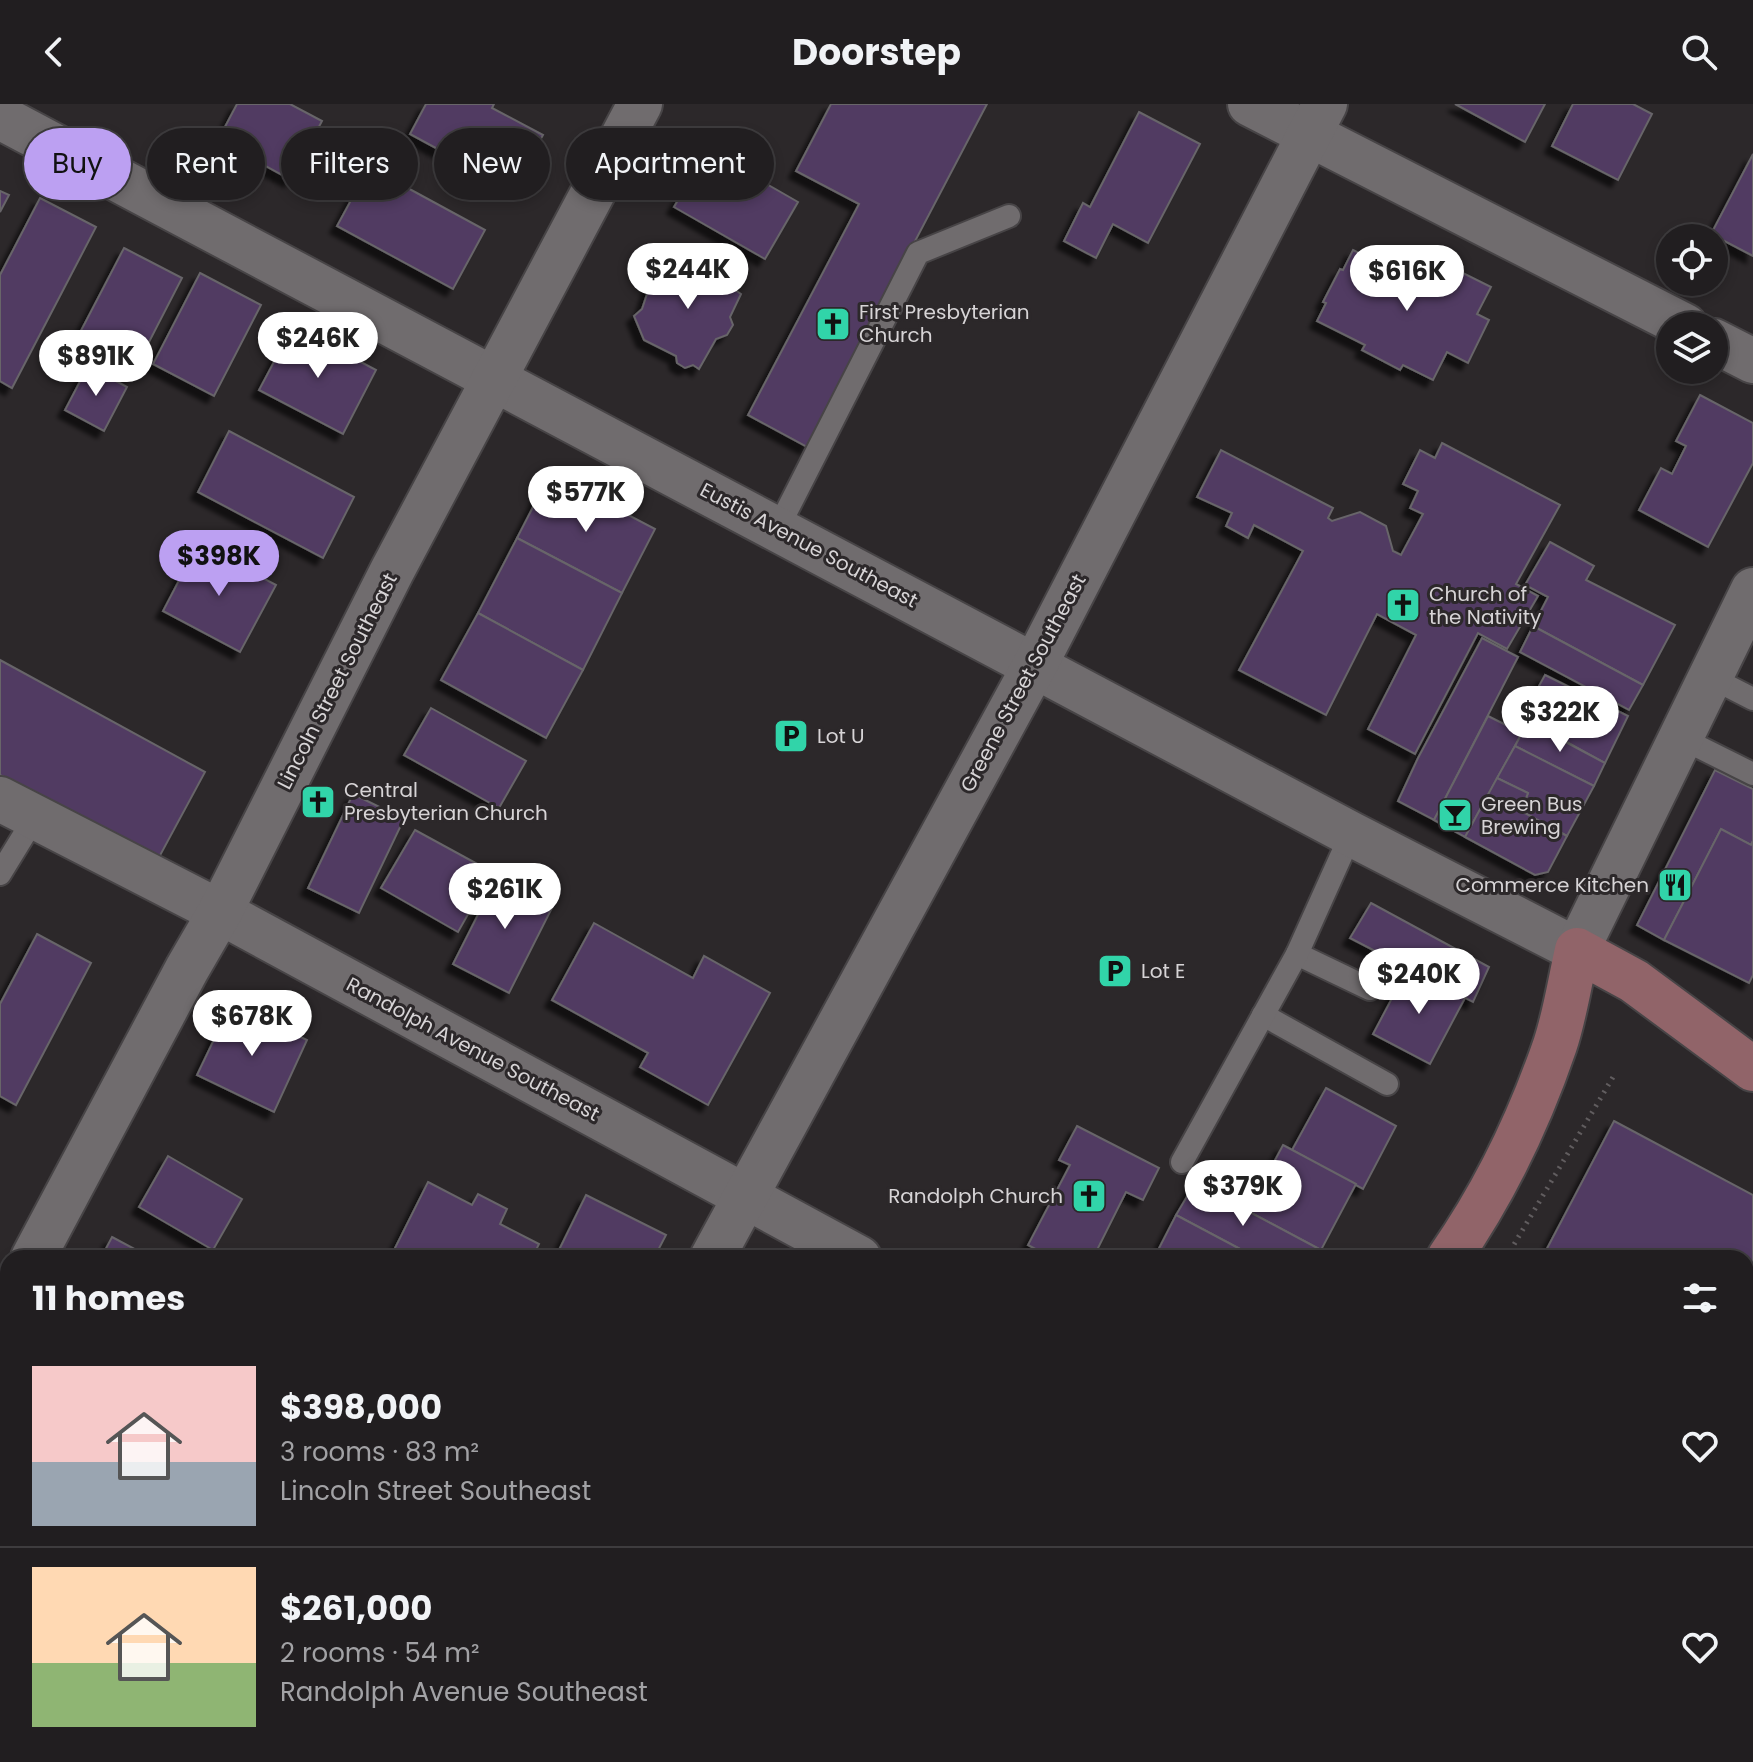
<!DOCTYPE html>
<html lang="en">
<head>
<meta charset="utf-8">
<style>
  :root { --surface:#211e20; --page:#2d2b2d; --text:#f1f3f6; --muted:#a2a2a5; --line:#3e3c3e; --accent:#bca0f2 }
  body { margin:0; font-family:Poppins,sans-serif; background:var(--page); color:var(--text); height:100vh; display:flex; flex-direction:column; font-size:30px; white-space:nowrap }
  * { box-sizing:border-box; margin:0 }
  p { font-size:26px; color:var(--muted) }
  .icon { flex:none; width:44px; height:44px; fill:none; stroke:currentColor; stroke-width:2; stroke-linecap:round; stroke-linejoin:round }
  .map { position:relative; flex:1; overflow:hidden }
  .drawer { position:absolute; left:0px; top:1146px; width:1754px; height:512px; display:flex; flex-direction:column; background:var(--surface); border-radius:24px 24px 0 0; box-shadow:0 4px 12px #0003,0 0 0 2px var(--line) }
  .drawer>* { flex:none }
  .hud { position:absolute; left:24px; top:24px; width:800px; height:72px; display:flex; gap:16px }
  .controls { position:absolute; left:1656px; top:120px; display:grid; gap:16px }
  .controls a { display:grid; place-items:center; width:72px; height:72px; border-radius:50%; background:var(--surface); box-shadow:0 4px 12px #0003,0 0 0 2px var(--line); font-size:40px }
  .price { position:absolute; translate:-50% -68px; padding:0 18px; border-radius:28px; background:#fff; color:#222; font-size:26px; line-height:52px; filter:drop-shadow(0 2px 4px #0008) }
  .price::after { content:''; position:absolute; left:50%; top:48px; width:24px; height:18px; margin-left:-12px; background:inherit; clip-path:polygon(0 0,100% 0,50% 100%) }
  .price.active { background:var(--accent); color:#111 }
  ul { padding:0; list-style:none }
  li { display:flex; align-items:center; gap:24px; height:200px; padding:0 32px }
  li+li { border-top:2px solid var(--line) }
  li span { display:grid; place-items:center; flex:none; width:224px; height:160px; border-radius:0px; color:#555 }
  li>.icon { margin-inline-start:auto }
  span .icon { width:96px; height:96px; fill:#fffc; stroke-width:1 }
  li b { font-size:34px }
  h2 { display:flex; justify-content:space-between; align-items:center; height:96px; padding:0 32px; font-size:34px }
  .chip { padding:0 28px; border-radius:36px; background:var(--surface); box-shadow:0 4px 12px #0003,0 0 0 2px var(--line); font-size:28px; line-height:72px }
  .chip.active { background:var(--accent); color:#111 }
  header { display:flex; justify-content:space-between; align-items:center; height:104px; padding:0 32px; background:var(--surface); font-size:36px; font-weight:700 }
  .map>svg:first-child { display:block }
  .building { fill:#513b62; stroke:#676569; stroke-width:2; filter:url(#shadow) }
  .lines { fill:none; stroke-linecap:round; stroke-linejoin:round }
  .service-casing { stroke:#474446; stroke-width:26 }
  .minor-casing { stroke:#474446; stroke-width:48 }
  .tertiary-casing { stroke:#474446; stroke-width:48 }
  .secondary-casing { stroke:#474446; stroke-width:48 }
  .path { stroke:#615d5f; stroke-width:5; stroke-dasharray:2 6; stroke-linecap:butt }
  .service { stroke:#706c6e; stroke-width:22 }
  .minor { stroke:#706c6e; stroke-width:44 }
  .tertiary { stroke:#706c6e; stroke-width:44 }
  .secondary { stroke:#916469; stroke-width:44 }
  .labels { text-anchor:middle; stroke-width:6; stroke-linejoin:round; paint-order:stroke }
  .poi-label { font-size:20px; fill:#d7d4d6; stroke:#2c282a; text-anchor:start }
  .street-label { font-size:20px; fill:#d7d4d6; stroke:#2c282a }
</style>
</head>
<body>
<header><svg class="icon" aria-label="back" viewBox="0 0 24 24"><path d="M15 5l-7 7 7 7"/></svg>Doorstep<svg class="icon" aria-label="search" viewBox="0 0 24 24"><circle cx="10" cy="10" r="6"/><path d="M15 15l6 6"/></svg></header>
<div class="map">
<svg width="1753" height="1658" viewBox="0 0 1753 1658">
  <defs>
    <filter id="shadow"><feDropShadow dx="-7" dy="7" stdDeviation="2" flood-color="#0009"/></filter>
  </defs>
  <rect width="100%" height="100%" fill="#2c282a"/>
  <g class="building">
    <polygon points="237,0 290,0 322,17 291,76 218,36"/>
    <polygon points="426,0 494,0 492,4 543,31 513,86 410,30"/>
    <polygon points="831,0 987,0 807,343 748,311 859,100 796,67"/>
    <polygon points="1455,0 1545,0 1525,38"/>
    <polygon points="1573,0 1633,0 1652,10 1618,76 1552,42"/>
    <polygon points="1139,8 1200,40 1148,139 1113,120 1096,154 1064,137 1083,99 1090,103"/>
    <polygon points="707,46 798,98 765,155 674,103"/>
    <polygon points="1753,50 1753,152 1711,130"/>
    <polygon points="369,63 485,126 453,185 337,122"/>
    <polygon points="0,87 9,91 0,108"/>
    <polygon points="40,94 96,123 12,284 0,277 0,171"/>
    <polygon points="124,144 182,174 132,271 74,240"/>
    <polygon points="1353,146 1396,168 1400,159 1430,175 1439,157 1491,183 1477,210 1489,216 1468,259 1447,248 1433,276 1403,261 1400,266 1362,246 1365,241 1317,217 1326,199 1323,198 1340,165 1343,166"/>
    <polygon points="690,150 728,169 724,178 741,190 730,213 733,221 727,231 716,235 699,265 693,261 685,264 677,259 676,252 644,236 634,212 642,205 650,181 663,171 673,168 677,172"/>
    <polygon points="200,169 261,201 214,292 153,260"/>
    <polygon points="293,222 376,266 343,330 259,286"/>
    <polygon points="88,262 127,283 104,327 65,306"/>
    <polygon points="1700,291 1753,319 1753,359 1708,443 1639,406 1661,364 1672,370 1686,342 1676,337"/>
    <polygon points="229,327 354,393 323,454 198,388"/>
    <polygon points="1442,339 1560,401 1516,480 1538,492 1507,545 1478,529 1415,650 1368,625 1416,531 1377,510 1326,611 1239,566 1303,447 1254,421 1248,434 1226,422 1232,409 1197,393 1221,346 1333,404 1328,414 1332,417 1360,408 1386,422 1393,447 1401,451 1423,410 1410,404 1418,387 1403,380 1420,346 1435,354"/>
    <polygon points="550,370 655,425 622,489 517,434"/>
    <polygon points="517,434 622,489 583,566 478,509"/>
    <polygon points="1550,438 1594,462 1586,476 1675,521 1643,581 1533,522 1548,493 1525,481"/>
    <polygon points="198,440 276,481 240,548 163,507"/>
    <polygon points="478,509 583,566 546,634 441,576"/>
    <polygon points="1533,522 1643,581 1629,606 1520,548"/>
    <polygon points="1482,534 1518,553 1434,716 1398,697 1418,654"/>
    <polygon points="0,556 205,668 157,757 0,671"/>
    <polygon points="1545,571 1628,612 1605,659 1522,613"/>
    <polygon points="431,604 526,657 499,704 404,651"/>
    <polygon points="1488,612 1522,629 1465,733 1434,716"/>
    <polygon points="1528,618 1605,659 1594,682 1515,642"/>
    <polygon points="1515,642 1594,682 1567,732 1521,707 1528,689 1497,674"/>
    <polygon points="1715,666 1753,685 1753,737 1751,741 1721,725 1664,836 1637,821"/>
    <polygon points="1497,674 1528,689 1521,707 1567,732 1548,768 1535,771 1465,733"/>
    <polygon points="353,690 404,715 359,809 308,784"/>
    <polygon points="1721,725 1751,741 1753,737 1753,871 1749,879 1664,836"/>
    <polygon points="415,726 492,768 458,828 381,784"/>
    <polygon points="501,765 557,794 509,889 453,860"/>
    <polygon points="1371,799 1489,863 1473,898 1350,834"/>
    <polygon points="594,819 693,874 704,852 770,889 708,1001 640,963 648,949 552,896"/>
    <polygon points="37,830 91,859 16,1001 0,992 0,900"/>
    <polygon points="1408,864 1465,894 1430,960 1373,930"/>
    <polygon points="231,900 307,936 274,1008 197,971"/>
    <polygon points="1326,984 1396,1022 1363,1085 1292,1046"/>
    <polygon points="1614,1017 1753,1091 1753,1447 1749,1455 1746,1454 1746,1154 1542,1154"/>
    <polygon points="1077,1022 1159,1064 1143,1096 1126,1088 1093,1154 1052,1154 1028,1141 1070,1061 1059,1056"/>
    <polygon points="1283,1041 1356,1080 1321,1146 1248,1107"/>
    <polygon points="168,1052 242,1095 213,1146 139,1103"/>
    <polygon points="428,1078 472,1101 478,1090 507,1105 500,1120 539,1140 532,1154 390,1154"/>
    <polygon points="1195,1079 1321,1146 1337,1154 1257,1154 1176,1111"/>
    <polygon points="586,1091 666,1131 654,1154 555,1154"/>
    <polygon points="1176,1111 1257,1154 1154,1154"/>
    <polygon points="112,1133 144,1150 143,1154 101,1154"/>
    <polygon points="841,1650 883,1650 899,1658 837,1658"/>
    <polygon points="883,1650 1052,1650 1067,1658 899,1658"/>
    <polygon points="1197,1650 1375,1650 1391,1658 1193,1658"/>
    <polygon points="1405,1650 1430,1650 1425,1658"/>
    <polygon points="1430,1650 1480,1650 1475,1658 1425,1658"/>
    <polygon points="1480,1650 1526,1650 1522,1658 1475,1658"/>
    <polygon points="1526,1650 1572,1650 1568,1658 1522,1658"/>
    <polygon points="1572,1650 1621,1650 1617,1658 1568,1658"/>
    <polygon points="1621,1650 1663,1650 1659,1658 1617,1658"/>
    <polygon points="1663,1650 1690,1650 1698,1655 1697,1658 1659,1658"/>
  </g>
  <g class="lines">
    <g class="service-casing">
      <g id="service">
        <polyline points="778,424 918,149 1009,112"/>
        <polyline points="1710,573 1753,595"/>
        <polyline points="1681,634 1753,670"/>
        <polyline points="0,770 35,713"/>
        <polyline points="1297,850 1370,885"/>
        <polyline points="1263,911 1387,980"/>
        <polyline points="1182,1058 1297,850 1351,730"/>
        <polyline points="238,1650 252,1658"/>
        <polyline points="720,1650 736,1658"/>
        <polyline points="177,1658 182,1650"/>
        <polyline points="800,1658 804,1650"/>
      </g>
    </g>
    <g class="minor-casing">
      <g id="minor">
        <polyline points="1250,0 1685,222"/>
        <polyline points="0,13 1351,730 1577,846"/>
        <polyline points="1714,237 1753,257"/>
        <polyline points="0,695 220,808 859,1154"/>
        <polyline points="33,1154 187,865 220,808 392,467 640,0"/>
        <polyline points="712,1154 1035,561 1325,0"/>
        <polyline points="0,1217 8,1202"/>
        <polyline points="1746,1621 1753,1626"/>
      </g>
    </g>
    <g class="tertiary-casing">
      <g id="tertiary">
        <polyline points="1577,846 1753,486"/>
        <polyline points="0,1389 8,1394"/>
        <polyline points="494,1650 510,1658"/>
        <polyline points="444,1658 448,1650"/>
      </g>
    </g>
    <g class="secondary-casing">
      <g id="secondary">
        <path d="M1449,1154c46,-66 80,-137 106,-213 10,-30 15,-64 22,-95l57,31 119,88"/>
        <polyline points="1143,1658 1147,1650"/>
      </g>
    </g>
    <g class="path">
      <polyline points="1506,1154 1616,968"/>
      <polyline points="1746,1567 1753,1571"/>
    </g>
    <use href="#service" class="service"/>
    <use href="#minor" class="minor"/>
    <use href="#tertiary" class="tertiary"/>
    <use href="#secondary" class="secondary"/>
  </g>
  <defs>
    <g id="church-square" transform="scale(1.8)"><rect x="-9" y="-9" width="18" height="18" rx="4" fill="#31d4a9" stroke="#2c282a"/><path d="M-1.2-6h2.4v3.5h3.3v2.4h-3.3V6h-2.4V-.1h-3.3v-2.4h3.3Z" fill="#111"/></g>
    <g id="parking-square" transform="scale(1.8)"><rect x="-9" y="-9" width="18" height="18" rx="4" fill="#31d4a9" stroke="#2c282a"/><path d="M-3.5-5.5H1a3.5 3.5 0 0 1 0 7H-1V5.5H-3.5ZM-1-3.4V-.6H.8a1.4 1.4 0 0 0 0-2.8Z" fill="#111"/></g>
    <g id="bar-square" transform="scale(1.8)"><rect x="-9" y="-9" width="18" height="18" rx="4" fill="#31d4a9" stroke="#2c282a"/><path d="M-6-5H6L.8 .8V4.5H3.5V6h-7V4.5H-.8V.8Z" fill="#111"/></g>
    <g id="restaurant-square" transform="scale(1.8)"><rect x="-9" y="-9" width="18" height="18" rx="4" fill="#31d4a9" stroke="#2c282a"/><path d="M-5-6h1v4h1v-4h1v4h1v-4h1v5L-1.5 .5V6h-2V.5L-5-1ZM5-6V6H3V1.5H1.5Q1.5-4 5-6Z" fill="#111"/></g>
  </defs>
  <g fill-rule="evenodd">
    <use href="#church-square" x="833" y="220"/>
    <use href="#church-square" x="1403" y="501"/>
    <use href="#parking-square" x="791" y="632"/>
    <use href="#church-square" x="318" y="698"/>
    <use href="#bar-square" x="1455" y="711"/>
    <use href="#restaurant-square" x="1675" y="781"/>
    <use href="#parking-square" x="1115" y="867"/>
    <use href="#church-square" x="1089" y="1092"/>
  </g>
  <g class="labels">
    <g class="poi-label">
      <text x="859" y="215">First Presbyterian<tspan x="859" dy="23">Church</tspan></text>
      <text x="1429" y="497">Church of<tspan x="1429" dy="23">the Nativity</tspan></text>
      <text x="817" y="639">Lot U</text>
      <text x="344" y="693">Central<tspan x="344" dy="23">Presbyterian Church</tspan></text>
      <text x="1481" y="707">Green Bus<tspan x="1481" dy="23">Brewing</tspan></text>
      <text x="1649" y="788" text-anchor="end">Commerce Kitchen</text>
      <text x="1141" y="874">Lot E</text>
      <text x="1063" y="1099" text-anchor="end">Randolph Church</text>
    </g>
    <g class="street-label">
      <text transform="translate(809 441) rotate(28)" y="7">Eustis Avenue Southeast</text>
      <text transform="translate(337 577) rotate(-63)" y="7">Lincoln Street Southeast</text>
      <text transform="translate(1023 579) rotate(-62)" y="7">Greene Street Southeast</text>
      <text transform="translate(473 945) rotate(28)" y="7">Randolph Avenue Southeast</text>
    </g>
  </g>
</svg>
<div class="controls">
<a><svg class="icon" aria-label="locate" viewBox="0 0 24 24"><circle cx="12" cy="12" r="6"/><path d="M12 2v4M12 18v4M2 12h4M18 12h4"/></svg></a>
<a><svg class="icon" aria-label="layers" viewBox="0 0 24 24"><path d="M12 4l9 5-9 5-9-5zM3 14l9 5 9-5"/></svg></a>
</div>
<b class="price" style="left:688px;top:207px">$244K</b>
<b class="price" style="left:1407px;top:209px">$616K</b>
<b class="price" style="left:318px;top:276px">$246K</b>
<b class="price" style="left:96px;top:294px">$891K</b>
<b class="price" style="left:586px;top:430px">$577K</b>
<b class="price active" style="left:219px;top:494px">$398K</b>
<b class="price" style="left:1560px;top:650px">$322K</b>
<b class="price" style="left:505px;top:827px">$261K</b>
<b class="price" style="left:1419px;top:912px">$240K</b>
<b class="price" style="left:252px;top:954px">$678K</b>
<b class="price" style="left:1243px;top:1124px">$379K</b>
<div class="hud">
<a class="chip active">Buy</a>
<a class="chip">Rent</a>
<a class="chip">Filters</a>
<a class="chip">New</a>
<a class="chip">Apartment</a>
</div>
<section class="drawer">
<h2>11 homes<svg class="icon" aria-label="filters" viewBox="0 0 24 24"><path d="M4 7h16M4 17h16"/><circle cx="9" cy="7" r="2"/><circle cx="15" cy="17" r="2"/></svg></h2>
<ul>
<li><span style="background:linear-gradient(#f6c9c9 60%,#9aa5b1 0)"><svg class="icon" aria-label="home" viewBox="0 0 24 24"><path d="M3 11l9-7 9 7M6 9v11h12V9"/></svg></span><div><b>$398,000</b><p>3 rooms · 83 m²</p><p>Lincoln Street Southeast</p></div><svg class="icon" aria-label="heart" viewBox="0 0 24 24"><path d="M12 20l-8-8c-3-5 5-10 8-4 3-6 11-1 8 4z"/></svg></li>
<li><span style="background:linear-gradient(#ffd9b3 60%,#8fb573 0)"><svg class="icon" aria-label="home" viewBox="0 0 24 24"><path d="M3 11l9-7 9 7M6 9v11h12V9"/></svg></span><div><b>$261,000</b><p>2 rooms · 54 m²</p><p>Randolph Avenue Southeast</p></div><svg class="icon" aria-label="heart" viewBox="0 0 24 24"><path d="M12 20l-8-8c-3-5 5-10 8-4 3-6 11-1 8 4z"/></svg></li>
</ul>
</section>
</div>
</body>
</html>
